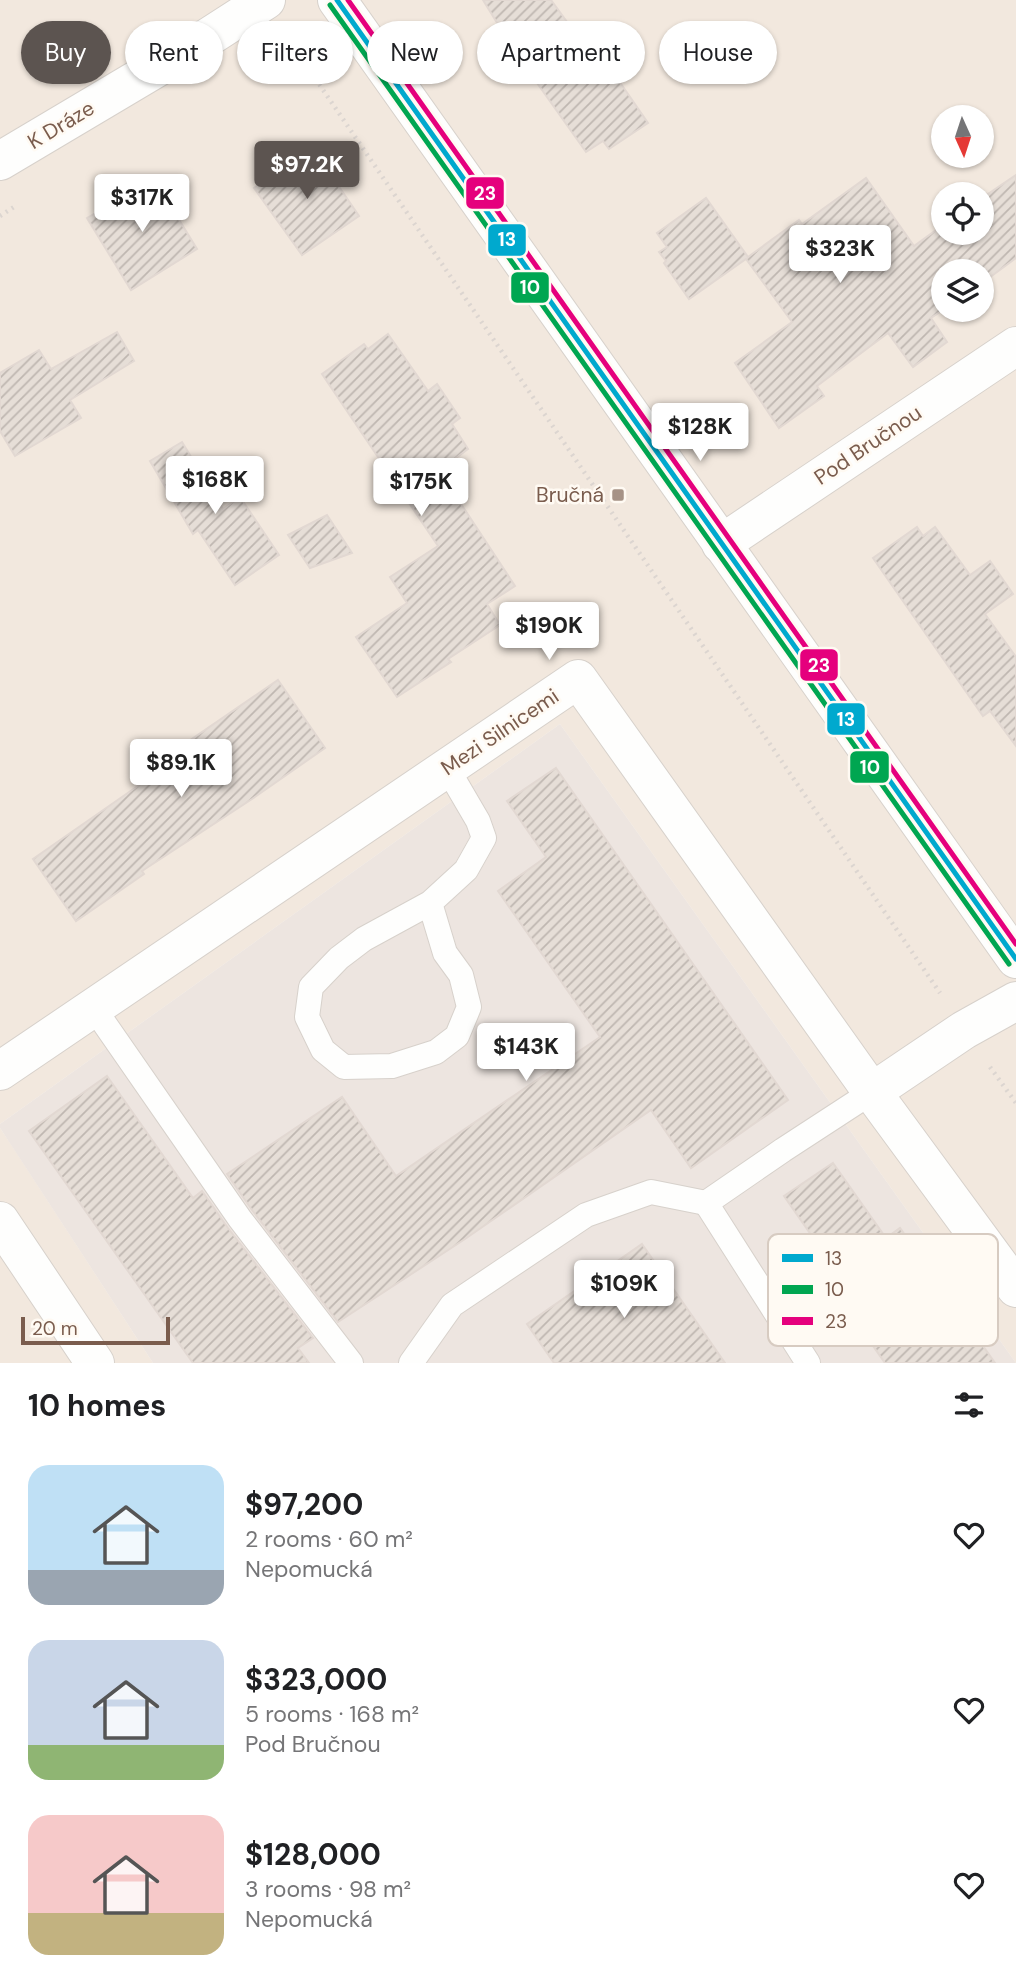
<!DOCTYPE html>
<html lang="en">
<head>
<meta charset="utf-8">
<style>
  :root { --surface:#fff; --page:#f2f2f2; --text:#202124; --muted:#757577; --accent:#5c5450 }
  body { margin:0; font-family:"DM Sans",sans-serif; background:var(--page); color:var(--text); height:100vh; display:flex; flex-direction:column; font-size:26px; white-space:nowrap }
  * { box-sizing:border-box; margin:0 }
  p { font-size:23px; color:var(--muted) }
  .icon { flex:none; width:38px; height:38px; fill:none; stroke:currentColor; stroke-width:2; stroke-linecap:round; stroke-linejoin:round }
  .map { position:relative; height:1363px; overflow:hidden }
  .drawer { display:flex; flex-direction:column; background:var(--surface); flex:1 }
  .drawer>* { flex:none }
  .guide { position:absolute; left:21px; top:21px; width:975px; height:63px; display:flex; gap:14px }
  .needle { width:46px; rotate:177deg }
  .fabs { position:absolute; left:931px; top:105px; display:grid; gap:14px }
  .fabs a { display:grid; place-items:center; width:63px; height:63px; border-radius:50%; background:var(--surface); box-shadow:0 2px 5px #0004; font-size:35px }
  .scale { position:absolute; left:21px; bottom:18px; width:149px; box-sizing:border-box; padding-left:7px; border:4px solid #7a5c4d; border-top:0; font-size:19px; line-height:24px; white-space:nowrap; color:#7a5c4d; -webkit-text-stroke:5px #fffaf3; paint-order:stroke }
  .price { position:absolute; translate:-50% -60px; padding:0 16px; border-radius:7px; background:#fff; color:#222; font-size:23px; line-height:46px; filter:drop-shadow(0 2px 4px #0008) }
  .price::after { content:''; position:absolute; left:50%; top:42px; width:21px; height:16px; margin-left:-10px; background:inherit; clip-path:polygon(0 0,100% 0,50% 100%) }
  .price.active { background:var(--accent); color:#fff }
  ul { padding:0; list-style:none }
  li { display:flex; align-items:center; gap:21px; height:175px; padding:0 28px }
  li span { display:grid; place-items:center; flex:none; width:196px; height:140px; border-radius:21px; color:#555 }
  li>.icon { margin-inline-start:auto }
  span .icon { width:84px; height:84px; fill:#fffc; stroke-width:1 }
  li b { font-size:30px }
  h2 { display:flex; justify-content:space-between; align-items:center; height:84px; padding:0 28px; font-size:30px }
  .pill { padding:0 24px; border-radius:32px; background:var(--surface); box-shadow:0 2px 5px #0004; font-size:24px; line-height:63px }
  .pill.active { background:var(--accent); color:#fff }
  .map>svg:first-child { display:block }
  .residential { fill:#f2e8de; fill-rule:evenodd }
  .industrial { fill:#ede5e0 }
  .building { fill:url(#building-hatch); stroke:#e2d8d2; stroke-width:2 }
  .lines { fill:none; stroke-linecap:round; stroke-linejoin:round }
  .service-casing { stroke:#d7d1cb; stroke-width:26 }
  .minor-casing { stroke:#d7d1cb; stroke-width:40 }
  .tertiary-casing { stroke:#d7d1cb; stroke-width:40 }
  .path { stroke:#dcd5d0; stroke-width:4.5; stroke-dasharray:2 5; stroke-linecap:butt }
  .service { stroke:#fefefd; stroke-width:24 }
  .minor { stroke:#fefefd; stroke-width:38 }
  .tertiary { stroke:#fefefd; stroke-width:38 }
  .bus-1-casing { stroke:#fffaf3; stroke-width:10 }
  .bus-2-casing { stroke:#fffaf3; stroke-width:10 }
  .bus-3-casing { stroke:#fffaf3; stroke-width:10 }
  .bus-1 { stroke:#00a9ce; stroke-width:5 }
  .bus-2 { stroke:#00a651; stroke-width:5 }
  .bus-3 { stroke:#e5007d; stroke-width:5 }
  .poi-dot { fill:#a69286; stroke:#fffaf3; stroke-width:2.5 }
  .labels { text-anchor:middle; stroke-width:5; stroke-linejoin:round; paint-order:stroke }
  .street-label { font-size:21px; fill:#7a5c4d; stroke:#fffaf3 }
  .poi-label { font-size:21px; fill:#7a5c4d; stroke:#fffaf3; text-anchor:end }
  .key { fill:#fffaf3; stroke:#d7cbc1; stroke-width:2 }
  .key-label { font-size:19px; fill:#7a5c4d }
  .line-badge { stroke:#fffaf3; stroke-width:2.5 }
  .badge-label { font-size:19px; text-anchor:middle; font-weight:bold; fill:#fff }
</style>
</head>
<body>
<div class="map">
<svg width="1016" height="1363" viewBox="0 0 1016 1363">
  <defs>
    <pattern id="building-hatch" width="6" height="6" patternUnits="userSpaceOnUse" patternTransform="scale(1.75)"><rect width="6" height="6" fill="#e6ded7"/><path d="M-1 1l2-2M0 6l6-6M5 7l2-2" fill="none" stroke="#bfb7b1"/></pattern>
  </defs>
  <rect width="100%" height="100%" fill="#f9f5f0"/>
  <g class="residential">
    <path d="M0,0h1016v1363l-456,-639 -560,400zM943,117h39v39h-39zM943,194h39v39h-39zM943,271h39v39h-39z"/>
    <polygon points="0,1128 10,1143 153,1363 0,1363"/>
  </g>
  <polygon class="industrial" points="560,724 1016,1363 153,1363 0,1128 0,1124"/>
  <g class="building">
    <polygon points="483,0 551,0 592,56 599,52 648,123 609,149 603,141 586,152 515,52"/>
    <polygon points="312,147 359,216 302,255 254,188"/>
    <polygon points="1016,175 1016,258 982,283 982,271 943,271 943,310 931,318 947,342 913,367 888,333 817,386 824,396 779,428 735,363 792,322 746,259 689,299 664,263 666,261 659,252 667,247 657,233 706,198 748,257 799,220 802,224 866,178 914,246 943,225 943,233 982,233 982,198"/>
    <polygon points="154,179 197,249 131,290 87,218"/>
    <polygon points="117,332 134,361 70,400 81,418 15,456 0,431 0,373 39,350 51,369"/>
    <polygon points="388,334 428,391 437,384 460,418 452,424 468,449 448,464 451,469 442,475 515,586 487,604 500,625 448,659 451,662 397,697 356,637 407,603 390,577 438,546 322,374 364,344 368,349"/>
    <polygon points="182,442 223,509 240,497 279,555 235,585 198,530 193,534 150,461"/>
    <polygon points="327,515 352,553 310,568 288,535"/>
    <polygon points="917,527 923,536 935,527 970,575 990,561 1013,594 985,614 1016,657 1016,746 990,711 983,716 873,558"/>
    <polygon points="278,680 325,748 252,799 142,871 144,874 76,921 33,859 155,774 151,767"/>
    <polygon points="556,768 788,1100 691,1168 651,1110 465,1239 338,1322 252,1210 227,1174 342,1097 396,1176 600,1037 498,891 546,857 507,801"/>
    <polygon points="107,1076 193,1198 202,1191 228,1228 313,1338 298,1348 309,1363 193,1363 29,1131"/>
    <polygon points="833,1163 886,1238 900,1228 995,1363 885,1363 826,1279 837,1272 784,1196"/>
    <polygon points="642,1244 725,1363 554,1363 527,1324"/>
  </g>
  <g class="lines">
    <g class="service-casing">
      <g id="service">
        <polyline points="430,903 445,953 461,975 469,1007 457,1036 436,1052 392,1066 344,1067 323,1050 307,1017 311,987 339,958 364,939 430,903 466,870 484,838 478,821 447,768"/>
        <polyline points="93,1007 240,1219 351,1363"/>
        <polyline points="411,1363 452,1305 586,1215 651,1192 706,1203"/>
        <polyline points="808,1363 706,1203 783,1150 872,1092"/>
      </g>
    </g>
    <g class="minor-casing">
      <g id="minor">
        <polyline points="721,544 1016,346"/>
        <polyline points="0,1071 578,679 872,1092 964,1030 1016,1001"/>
        <polyline points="872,1092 1016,1288"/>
        <polyline points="0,1221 95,1363"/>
      </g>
    </g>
    <g class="tertiary-casing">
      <g id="tertiary">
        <polyline points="337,0 1016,959"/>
        <polyline points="0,161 207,38 266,0"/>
      </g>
    </g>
    <g class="path">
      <polyline points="262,59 283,55 306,65 940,993"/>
      <polyline points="0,216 17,205"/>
      <polyline points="990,1067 1016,1103"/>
    </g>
    <use href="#service" class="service"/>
    <use href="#minor" class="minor"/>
    <use href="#tertiary" class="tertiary"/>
    <g class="bus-1-casing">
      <polyline id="bus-1" points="337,0 1016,959"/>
    </g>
    <g class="bus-2-casing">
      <polyline id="bus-2" points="330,5 1009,964"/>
    </g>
    <g class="bus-3-casing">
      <polyline id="bus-3" points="348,0 1016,944"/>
    </g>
    <use href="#bus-1" class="bus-1"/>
    <use href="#bus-2" class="bus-2"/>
    <use href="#bus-3" class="bus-3"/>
  </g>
  <rect class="poi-dot" x="611" y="488" width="14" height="14" rx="3.5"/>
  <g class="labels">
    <g class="street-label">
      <text transform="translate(61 125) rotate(-31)" y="7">K Dráze</text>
      <text transform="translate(868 445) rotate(-34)" y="7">Pod Bručnou</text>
      <text transform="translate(500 732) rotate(-34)" y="7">Mezi Silnicemi</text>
    </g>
    <g class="poi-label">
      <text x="604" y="502">Bručná</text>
    </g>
  </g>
  <rect x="768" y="1234" width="230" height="112" rx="10" class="key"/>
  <rect x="782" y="1254" width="31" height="8" fill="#00a9ce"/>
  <rect x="782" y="1285" width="31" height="9" fill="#00a651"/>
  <rect x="782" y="1317" width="31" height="8" fill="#e5007d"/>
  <g class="key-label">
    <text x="825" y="1265">13</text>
    <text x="825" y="1296">10</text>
    <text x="825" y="1328">23</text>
  </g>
  <g class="line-badge">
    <rect x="465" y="176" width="40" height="34" rx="7" fill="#e5007d"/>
    <rect x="487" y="223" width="40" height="34" rx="7" fill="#00a9ce"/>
    <rect x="510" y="271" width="40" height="33" rx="7" fill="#00a651"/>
    <rect x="799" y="648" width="40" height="34" rx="7" fill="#e5007d"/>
    <rect x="826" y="702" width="40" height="34" rx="7" fill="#00a9ce"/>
    <rect x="849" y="750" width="41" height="34" rx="7" fill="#00a651"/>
  </g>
  <g class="badge-label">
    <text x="485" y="200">23</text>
    <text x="507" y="246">13</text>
    <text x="530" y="294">10</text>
    <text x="819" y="672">23</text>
    <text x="846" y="726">13</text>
    <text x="870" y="774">10</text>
  </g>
</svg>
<div class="fabs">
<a><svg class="needle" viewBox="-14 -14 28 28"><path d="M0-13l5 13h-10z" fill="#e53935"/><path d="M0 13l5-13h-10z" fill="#757577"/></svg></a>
<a><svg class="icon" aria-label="locate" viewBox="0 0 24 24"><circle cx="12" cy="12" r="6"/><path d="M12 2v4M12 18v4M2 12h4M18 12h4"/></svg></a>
<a><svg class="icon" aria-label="layers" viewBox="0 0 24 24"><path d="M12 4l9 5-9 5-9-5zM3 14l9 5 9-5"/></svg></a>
</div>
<div class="scale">20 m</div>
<b class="price active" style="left:307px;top:201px">$97.2K</b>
<b class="price" style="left:142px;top:234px">$317K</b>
<b class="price" style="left:840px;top:285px">$323K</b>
<b class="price" style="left:700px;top:463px">$128K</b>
<b class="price" style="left:215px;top:516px">$168K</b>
<b class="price" style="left:421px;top:518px">$175K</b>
<b class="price" style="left:549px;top:662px">$190K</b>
<b class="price" style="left:181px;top:799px">$89.1K</b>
<b class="price" style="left:526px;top:1083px">$143K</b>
<b class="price" style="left:624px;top:1320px">$109K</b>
<div class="guide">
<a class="pill active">Buy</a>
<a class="pill">Rent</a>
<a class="pill">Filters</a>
<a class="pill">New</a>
<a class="pill">Apartment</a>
<a class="pill">House</a>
</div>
</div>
<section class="drawer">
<h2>10 homes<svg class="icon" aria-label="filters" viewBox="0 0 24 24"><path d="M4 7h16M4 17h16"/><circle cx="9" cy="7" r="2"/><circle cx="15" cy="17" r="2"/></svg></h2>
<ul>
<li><span style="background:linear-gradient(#bfe0f5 75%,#9aa5b1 0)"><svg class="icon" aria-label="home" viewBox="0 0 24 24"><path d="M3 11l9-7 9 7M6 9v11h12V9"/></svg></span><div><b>$97,200</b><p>2 rooms · 60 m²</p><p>Nepomucká</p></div><svg class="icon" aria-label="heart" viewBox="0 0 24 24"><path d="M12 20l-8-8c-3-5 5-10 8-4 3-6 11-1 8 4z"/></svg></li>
<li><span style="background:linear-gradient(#c9d6e8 75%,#8fb573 0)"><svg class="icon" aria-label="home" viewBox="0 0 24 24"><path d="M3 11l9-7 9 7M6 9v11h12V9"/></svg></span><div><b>$323,000</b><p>5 rooms · 168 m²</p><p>Pod Bručnou</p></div><svg class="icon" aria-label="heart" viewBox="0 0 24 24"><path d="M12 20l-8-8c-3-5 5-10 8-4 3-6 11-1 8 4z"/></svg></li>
<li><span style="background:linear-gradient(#f6c9c9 70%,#c2b280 0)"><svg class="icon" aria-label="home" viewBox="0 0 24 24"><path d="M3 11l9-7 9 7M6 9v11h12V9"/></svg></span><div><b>$128,000</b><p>3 rooms · 98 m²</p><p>Nepomucká</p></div><svg class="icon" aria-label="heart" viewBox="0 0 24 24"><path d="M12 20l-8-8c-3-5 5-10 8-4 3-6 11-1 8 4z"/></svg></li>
</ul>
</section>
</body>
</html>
